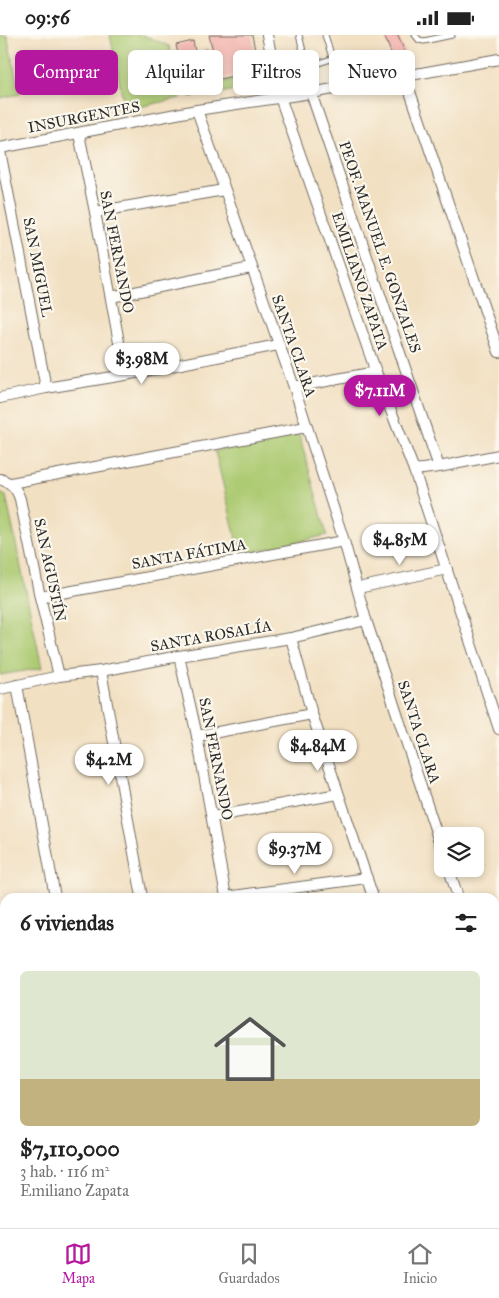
<!DOCTYPE html>
<html lang="es">
<head>
<meta charset="utf-8">
<style>
  :root { --surface:#fff; --page:#f6f6f6; --text:#222; --muted:#767676; --line:#e0e0e0; --accent:#b5179e }
  body { margin:0; font-family:"IM FELL Great Primer",serif; background:var(--page); color:var(--text); height:100vh; display:flex; flex-direction:column; font-size:19px; white-space:nowrap }
  * { box-sizing:border-box; margin:0 }
  p { font-size:16px; color:var(--muted) }
  .icon { flex:none; width:28px; height:28px; fill:none; stroke:currentColor; stroke-width:2; stroke-linecap:round; stroke-linejoin:round }
  .map { position:relative; flex:1; overflow:hidden }
  .details { position:absolute; left:0px; top:858px; width:500px; height:336px; display:flex; flex-direction:column; background:var(--surface); border-radius:15px 15px 0 0; box-shadow:0 2px 8px #0003 }
  .details>* { flex:none }
  .hud { position:absolute; left:15px; top:15px; width:470px; height:45px; display:flex; gap:10px }
  .tools { position:absolute; left:434px; top:792px; display:grid; gap:10px }
  .tools a { display:grid; place-items:center; width:50px; height:50px; border-radius:8px; background:var(--surface); box-shadow:0 2px 8px #0003; font-size:25px }
  .price { position:absolute; translate:-50% -42px; padding:0 11px; border-radius:18px; background:#fff; color:#222; font-size:16px; line-height:32px; filter:drop-shadow(0 1px 2px #0008) }
  .price::after { content:''; position:absolute; left:50%; top:30px; width:15px; height:11px; margin-left:-8px; background:inherit; clip-path:polygon(0 0,100% 0,50% 100%) }
  .price.selected { background:var(--accent); color:#fff }
  ul { padding:0; list-style:none }
  li { display:grid; align-content:center; gap:10px; height:265px; padding:0 20px }
  li+li { border-top:1px solid var(--line) }
  li span { display:grid; place-items:center; height:155px; border-radius:8px; color:#555 }
  li>.icon { margin-inline-start:auto }
  span .icon { width:90px; height:90px; fill:#fffc; stroke-width:1 }
  li b { font-size:21px }
  h2 { display:flex; justify-content:space-between; align-items:center; height:60px; padding:0 20px; font-size:21px }
  .tag { padding:0 18px; border-radius:8px; background:var(--surface); box-shadow:0 2px 8px #0003; font-size:18px; line-height:45px }
  .tag.selected { background:var(--accent); color:#fff }
  .status { display:flex; justify-content:space-between; align-items:center; height:35px; padding:0 25px; background:var(--surface); direction:ltr }
  .status svg { height:14px; fill:currentColor }
  .menu { display:flex; justify-content:space-around; align-items:center; height:70px; border-top:1px solid var(--line); background:var(--surface); font-size:14px; color:var(--muted) }
  .menu a { display:grid; justify-items:center; gap:2px }
  .menu .selected { color:var(--accent) }
  .map>svg:first-child { display:block }
  .green { fill:#adcb73; stroke:#6c7b4f }
  .building { fill:#f3b0aa }
  .lines { fill:none; stroke-linecap:round; stroke-linejoin:round }
  .service-casing { stroke:#716a60; stroke-width:7 }
  .minor-casing { stroke:#716a60; stroke-width:12 }
  .secondary-casing { stroke:#716a60; stroke-width:17 }
  .service { stroke:#fff; stroke-width:5 }
  .minor { stroke:#fff; stroke-width:10 }
  .secondary { stroke:#fff; stroke-width:15 }
  .labels { text-anchor:middle; stroke-width:4.5; stroke-linejoin:round; paint-order:stroke }
  .street-label { font-size:15px; fill:#2b2b2b; stroke:#fbf7ec }
</style>
</head>
<body>
<div class="status"><b>09:56</b><svg viewBox="0 0 49 12"><path d="M0 12V9h3v3zM5 12V6h3v6zM10 12V3h3v9zM15 12V0h3v12zM26 1h20v11H26zM47 4h2v5h-2z"/></svg></div>
<div class="map">
<svg width="499" height="1193" viewBox="0 0 499 1193">
  <rect width="100%" height="100%" fill="#fbf7ec"/>
  <filter id="ink" filterUnits="userSpaceOnUse"><feTurbulence type="fractalNoise" baseFrequency=".02" numOctaves="2"/><feDisplacementMap in="SourceGraphic" scale="10" xChannelSelector="R" yChannelSelector="G"/><feConvolveMatrix kernelMatrix="1 2 1 2 8 2 1 2 1" color-interpolation-filters="sRGB"/></filter>
  <filter id="wash" filterUnits="userSpaceOnUse"><feTurbulence type="fractalNoise" baseFrequency=".0096" numOctaves="4" result="noise"/><feDisplacementMap in="SourceGraphic" scale="20" xChannelSelector="R" yChannelSelector="G"/><feGaussianBlur stdDeviation="1.12" result="paint"/><feColorMatrix in="noise" values="0 0 0 0 0 0 0 0 0 0 0 0 0 0 0 0 0 1.4 0 .05"/><feComposite in="paint" operator="in"/></filter>
  <g filter="url(#wash)">
    <rect width="100%" height="100%" fill="#f2e0c2"/>
    <g class="green">
      <polygon points="0,0 7,0 20,59 0,63"/>
      <polygon points="110,0 143,0 169,11 180,63 125,75"/>
      <polygon points="208,14 219,48 263,37 265,48 212,60 203,16"/>
      <polygon points="299,399 327,500 240,520 215,416"/>
      <polygon points="0,458 6,461 42,633 0,640"/>
    </g>
    <g id="blocks">
      <g class="building">
        <polygon points="209,0 252,0 259,35 220,44"/>
        <polygon points="384,0 398,0 406,20 394,25"/>
        <polygon points="193,6 203,55 187,59 176,10"/>
      </g>
    </g>
  </g>
  <g filter="url(#ink)">
    <use href="#blocks" fill-opacity="0" stroke="#716a60" stroke-width="1"/>
    <g class="lines">
      <g class="service-casing">
        <g id="service">
          <polyline points="299,0 307,32"/>
          <polyline points="325,0 334,29 339,31 378,26 383,31 386,44"/>
          <polyline points="415,0 419,5 424,6 452,0"/>
          <polyline points="311,58 311,48 307,32 331,24"/>
        </g>
      </g>
      <g class="minor-casing">
        <g id="minor">
          <polyline points="267,0 280,62 376,337 414,435 499,694"/>
          <polyline points="405,42 499,317"/>
          <polyline points="311,58 439,432"/>
          <polyline points="197,75 294,352 344,506 366,585 442,815"/>
          <polyline points="79,99 95,177 125,340"/>
          <polyline points="0,113 197,75 311,58 499,24"/>
          <polyline points="0,116 46,353"/>
          <polyline points="95,177 224,155"/>
          <polyline points="111,262 251,233"/>
          <polyline points="294,352 376,337"/>
          <polyline points="0,363 46,353 125,340 278,310"/>
          <polyline points="414,435 439,432 499,420"/>
          <path d="M0,444c11,4 16,8 20,20l20,98 19,79"/>
          <polyline points="11,448 306,392"/>
          <polyline points="358,553 447,534"/>
          <polyline points="40,562 344,506"/>
          <polyline points="291,603 312,679 373,862"/>
          <polyline points="179,621 197,701 226,862 367,843"/>
          <polyline points="101,636 142,862"/>
          <polyline points="17,650 55,862"/>
          <polyline points="0,654 59,641 101,636 179,621 291,603 366,585"/>
          <polyline points="197,701 312,679"/>
          <polyline points="212,782 338,759"/>
          <polyline points="449,834 458,862"/>
          <polyline points="495,876 499,875"/>
          <polyline points="0,959 5,958"/>
          <polyline points="495,1130 499,1148"/>
          <polyline points="246,1189 247,1193"/>
        </g>
      </g>
      <g class="secondary-casing">
        <g id="secondary">
          <polyline points="495,1182 499,1182"/>
          <polyline points="410,1193 439,1189"/>
        </g>
      </g>
      <use href="#service" class="service"/>
      <use href="#minor" class="minor"/>
      <use href="#secondary" class="secondary"/>
    </g>
  </g>
  <g class="labels">
    <g class="street-label">
      <text transform="translate(84 82) rotate(-11)" y="5">INSURGENTES</text>
      <text transform="translate(380 212) rotate(71)" y="5">PEOF. MANUEL E. GONZALES</text>
      <text transform="translate(117 217) rotate(79)" y="5">SAN FERNANDO</text>
      <text transform="translate(38 232) rotate(79)" y="5">SAN MIGUEL</text>
      <text transform="translate(360 246) rotate(71)" y="5">EMILIANO ZAPATA</text>
      <text transform="translate(294 311) rotate(71)" y="5">SANTA CLARA</text>
      <text transform="translate(189 519) rotate(-10)" y="5">SANTA FÁTIMA</text>
      <text transform="translate(50 535) rotate(78)" y="5">SAN AGUSTÍN</text>
      <text transform="translate(211 601) rotate(-10)" y="5">SANTA ROSALÍA</text>
      <text transform="translate(419 697) rotate(72)" y="5">SANTA CLARA</text>
      <text transform="translate(216 724) rotate(79)" y="5">SAN FERNANDO</text>
    </g>
  </g>
</svg>
<div class="tools">
<a><svg class="icon" aria-label="layers" viewBox="0 0 24 24"><path d="M12 4l9 5-9 5-9-5zM3 14l9 5 9-5"/></svg></a>
</div>
<b class="price" style="left:142px;top:350px">$3.98M</b>
<b class="price selected" style="left:380px;top:382px">$7.11M</b>
<b class="price" style="left:400px;top:531px">$4.85M</b>
<b class="price" style="left:318px;top:737px">$4.84M</b>
<b class="price" style="left:109px;top:751px">$4.2M</b>
<b class="price" style="left:295px;top:840px">$9.37M</b>
<div class="hud">
<a class="tag selected">Comprar</a>
<a class="tag">Alquilar</a>
<a class="tag">Filtros</a>
<a class="tag">Nuevo</a>
</div>
<section class="details">
<h2>6 viviendas<svg class="icon" aria-label="filters" viewBox="0 0 24 24"><path d="M4 7h16M4 17h16"/><circle cx="9" cy="7" r="2"/><circle cx="15" cy="17" r="2"/></svg></h2>
<ul>
<li><span style="background:linear-gradient(#dfe7d0 70%,#c2b280 0)"><svg class="icon" aria-label="home" viewBox="0 0 24 24"><path d="M3 11l9-7 9 7M6 9v11h12V9"/></svg></span><div><b>$7,110,000</b><p>3 hab. · 116 m²</p><p>Emiliano Zapata</p></div></li>
</ul>
</section>
</div>
<nav class="menu">
<a class="selected"><svg class="icon" aria-label="map" viewBox="0 0 24 24"><path d="M3 6l6-2 6 2 6-2v14l-6 2-6-2-6 2zM9 4v14M15 6v14"/></svg>Mapa</a>
<a><svg class="icon" aria-label="saved" viewBox="0 0 24 24"><path d="M7 4h10v16l-5-4-5 4z"/></svg>Guardados</a>
<a><svg class="icon" aria-label="home" viewBox="0 0 24 24"><path d="M3 11l9-7 9 7M6 9v11h12V9"/></svg>Inicio</a>
</nav>
</body>
</html>
